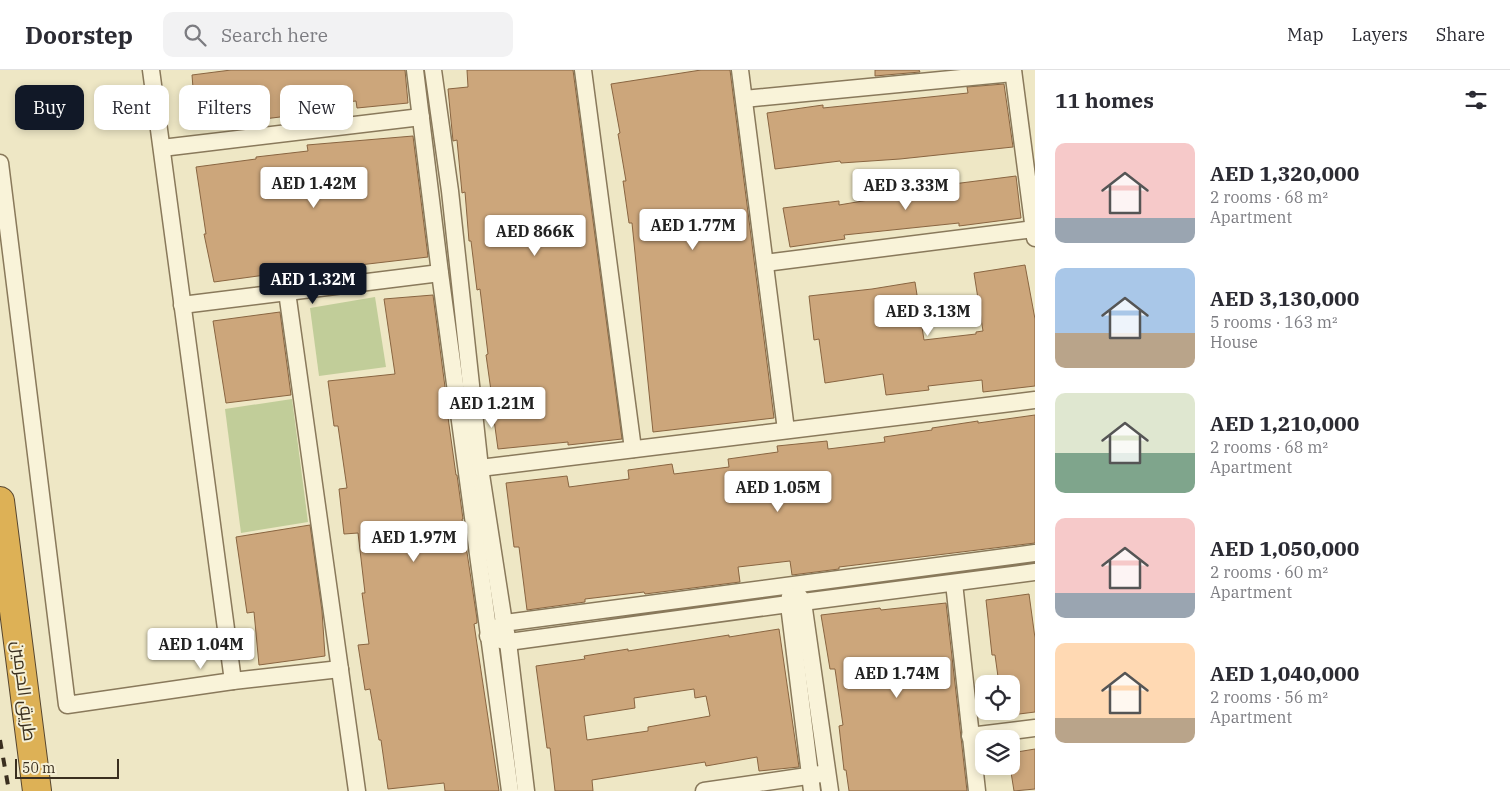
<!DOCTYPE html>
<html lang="en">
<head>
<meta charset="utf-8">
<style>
  :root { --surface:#fff; --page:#f2f2f3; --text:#2b2b33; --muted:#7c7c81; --line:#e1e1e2; --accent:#111827 }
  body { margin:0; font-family:"IBM Plex Serif",Cairo,serif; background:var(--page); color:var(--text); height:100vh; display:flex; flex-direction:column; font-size:19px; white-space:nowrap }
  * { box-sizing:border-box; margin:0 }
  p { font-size:16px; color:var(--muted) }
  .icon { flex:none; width:28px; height:28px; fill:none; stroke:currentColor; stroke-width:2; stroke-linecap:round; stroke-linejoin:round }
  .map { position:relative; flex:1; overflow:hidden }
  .sheet { display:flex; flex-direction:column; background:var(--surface); width:475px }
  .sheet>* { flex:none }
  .top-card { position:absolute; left:15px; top:15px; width:475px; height:45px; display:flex; gap:10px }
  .tools { position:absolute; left:975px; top:605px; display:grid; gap:10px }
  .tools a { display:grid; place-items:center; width:45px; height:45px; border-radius:10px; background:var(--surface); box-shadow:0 2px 8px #0003; font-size:25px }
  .scale { position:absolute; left:15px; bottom:12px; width:104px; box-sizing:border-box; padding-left:5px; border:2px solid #3a2f1f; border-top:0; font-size:14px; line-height:18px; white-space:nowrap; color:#3a2f1f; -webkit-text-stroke:4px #f6f0d5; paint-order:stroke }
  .price { position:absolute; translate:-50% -42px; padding:0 11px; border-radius:5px; background:#fff; color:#222; font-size:16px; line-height:32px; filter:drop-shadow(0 1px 2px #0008) }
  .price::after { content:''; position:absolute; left:50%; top:30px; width:15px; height:11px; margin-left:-8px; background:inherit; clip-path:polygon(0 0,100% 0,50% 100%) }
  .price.on { background:var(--accent); color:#fff }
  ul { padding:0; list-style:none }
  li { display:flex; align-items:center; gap:15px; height:125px; padding:0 20px }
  li span { display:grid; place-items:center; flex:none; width:140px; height:100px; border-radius:10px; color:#555 }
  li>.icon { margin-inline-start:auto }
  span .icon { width:60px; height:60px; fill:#fffc; stroke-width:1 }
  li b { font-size:21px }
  h2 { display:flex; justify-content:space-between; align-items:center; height:60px; padding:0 20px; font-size:21px }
  .tag { padding:0 18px; border-radius:10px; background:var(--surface); box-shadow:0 2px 8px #0003; font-size:18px; line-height:45px }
  .tag.on { background:var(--accent); color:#fff }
  header { display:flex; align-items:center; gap:30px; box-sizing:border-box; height:70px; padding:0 25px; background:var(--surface); border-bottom:1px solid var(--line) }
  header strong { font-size:24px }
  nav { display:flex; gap:28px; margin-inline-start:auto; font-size:18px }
  .search { width:350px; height:45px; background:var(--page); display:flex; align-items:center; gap:12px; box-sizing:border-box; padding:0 18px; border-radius:10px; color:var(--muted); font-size:19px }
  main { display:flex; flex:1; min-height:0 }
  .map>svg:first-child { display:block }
  .green { fill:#c1cd99 }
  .building { fill:#cca67b; stroke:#896541; fill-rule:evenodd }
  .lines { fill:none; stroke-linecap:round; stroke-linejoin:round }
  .street-casing { stroke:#89795b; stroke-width:19 }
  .highway-casing { stroke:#57462f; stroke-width:30 }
  .street { stroke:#f9f3d9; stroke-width:16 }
  .highway { stroke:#ddb156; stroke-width:28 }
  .rail { stroke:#3a2f1f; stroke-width:4; stroke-dasharray:9 9; stroke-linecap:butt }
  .labels { text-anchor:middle; stroke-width:4; stroke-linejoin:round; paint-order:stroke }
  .street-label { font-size:18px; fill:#3a2f1f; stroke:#f6f0d5 }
</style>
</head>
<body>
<header>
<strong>Doorstep</strong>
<div class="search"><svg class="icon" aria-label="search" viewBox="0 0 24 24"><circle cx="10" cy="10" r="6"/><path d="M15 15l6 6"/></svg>Search here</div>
<nav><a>Map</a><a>Layers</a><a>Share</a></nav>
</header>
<main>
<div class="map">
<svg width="1035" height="721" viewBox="0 0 1035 721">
  <rect width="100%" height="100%" fill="#eee7c5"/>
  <g class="green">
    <polygon points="375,227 386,297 319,306 310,238"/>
    <polygon points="292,329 308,452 241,463 225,339"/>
  </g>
  <g class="building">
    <polygon points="231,0 405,0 408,33 357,38 356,31 295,37 296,45 256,50 256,49 196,57 192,5"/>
    <polygon points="467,0 573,0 622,369 568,375 568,372 498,379 492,335 493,335 486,285 488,284 480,219 477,220 471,171 469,171 465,122 462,123 457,70 453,71 448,19 468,17"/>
    <polygon points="701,0 730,0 774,348 653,362 632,153 629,153 623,111 626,111 618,64 620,63 611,14"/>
    <polygon points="875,0 919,0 920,2 875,6"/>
    <polygon points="1004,14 1013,77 900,89 841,93 840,91 775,99 767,43 823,35 823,38 968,23 967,17"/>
    <polygon points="413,66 428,187 325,199 324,197 214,212 204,164 206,164 196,97 256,89 256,87 308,81 307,75"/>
    <polygon points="1016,106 1021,148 959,156 959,153 844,165 845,169 790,177 783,138 839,131 839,135 904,124 904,122 954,117 953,114"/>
    <polygon points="1025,195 1035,249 1035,316 983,322 982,310 928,316 929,320 886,325 883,304 825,313 819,269 814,270 809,226 872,219 915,212 924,270 976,264 976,262 983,261 974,203"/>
    <polygon points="433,225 448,340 447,340 456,405 457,405 463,449 462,449 477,549 477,553 474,554 499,721 445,721 444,713 388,719 381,670 379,670 370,619 365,620 358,575 369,574 362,523 365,523 358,463 344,464 339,419 347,418 338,356 334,356 328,311 395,304 384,229"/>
    <polygon points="280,242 291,325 226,333 213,251"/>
    <polygon points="1035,345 1035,473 839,497 839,499 792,505 790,491 738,497 740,512 645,524 644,522 585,529 585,532 527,540 519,477 514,477 506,413 567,406 569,417 629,409 628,400 672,394 674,404 729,397 728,389 778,382 777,376 827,371 828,379 885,372 884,367 932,360 932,358 978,351 978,353"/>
    <polygon points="310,455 322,541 325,586 259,595 254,542 247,543 236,467"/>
    <polygon points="1029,524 1035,568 1035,642 1011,645 1011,614 999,614 995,585 992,585 986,530"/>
    <polygon points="946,533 967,721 849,721 846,700 844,700 839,656 843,655 835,599 830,599 821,545 880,538 881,540"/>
    <path d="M779,559l20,138 -40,4 -2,-14 -51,9 -1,-4 -113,18 1,11h-38l-5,-43h-3l-11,-82 49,-7 -1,-3 44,-7v2l101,-16v2zM694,619l1,9 11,-2 4,20 -62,11v4l-61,9 -3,-24 51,-8 -1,-10z"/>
    <polygon points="1035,679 1035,719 1014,721 1010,696 1011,696 1011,683"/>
  </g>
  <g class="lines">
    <g class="street-casing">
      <g id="street">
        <polyline points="151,0 233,611"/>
        <polyline points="415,0 440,203 510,721"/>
        <polyline points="433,0 450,121 480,398 504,553 508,572 526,721"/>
        <polyline points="583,0 633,379"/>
        <polyline points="740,0 786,360"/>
        <polyline points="1013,0 1035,168"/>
        <polyline points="744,29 1013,3"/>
        <polyline points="162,78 421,47"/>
        <polyline points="0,93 67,635 233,611 340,599"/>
        <polyline points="765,193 1034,159"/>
        <polyline points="287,222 357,721"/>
        <polyline points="182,235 440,203"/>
        <polyline points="480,398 1035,330"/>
        <polyline points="1035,483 504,553 488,566 508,572 803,532 1035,502"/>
        <polyline points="954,513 977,721"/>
        <polyline points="798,525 803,532 830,721"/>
        <polyline points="790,526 789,535 812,721"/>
        <polyline points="970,666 1035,658"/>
        <polyline points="704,721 821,704"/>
      </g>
    </g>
    <g class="highway-casing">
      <polyline id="highway" points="0,431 37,721"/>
    </g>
    <use href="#street" class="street"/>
    <use href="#highway" class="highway"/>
    <polyline class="rail" points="0,670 9,721"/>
  </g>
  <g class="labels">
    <g class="street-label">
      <text transform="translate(24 621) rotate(83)" y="6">طريق الحرمين</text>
    </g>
  </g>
</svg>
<div class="tools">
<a><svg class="icon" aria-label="locate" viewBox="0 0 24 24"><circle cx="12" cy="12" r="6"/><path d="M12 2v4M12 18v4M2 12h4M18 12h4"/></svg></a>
<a><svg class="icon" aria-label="layers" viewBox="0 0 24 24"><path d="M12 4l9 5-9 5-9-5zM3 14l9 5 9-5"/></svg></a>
</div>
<div class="scale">50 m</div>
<b class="price" style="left:314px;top:139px">AED 1.42M</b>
<b class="price" style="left:906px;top:141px">AED 3.33M</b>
<b class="price" style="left:693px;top:181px">AED 1.77M</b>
<b class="price" style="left:535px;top:187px">AED 866K</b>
<b class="price on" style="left:313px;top:235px">AED 1.32M</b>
<b class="price" style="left:928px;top:267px">AED 3.13M</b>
<b class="price" style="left:492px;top:359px">AED 1.21M</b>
<b class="price" style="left:778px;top:443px">AED 1.05M</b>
<b class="price" style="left:414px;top:493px">AED 1.97M</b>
<b class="price" style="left:201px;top:600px">AED 1.04M</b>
<b class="price" style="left:897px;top:629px">AED 1.74M</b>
<div class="top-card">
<a class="tag on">Buy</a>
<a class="tag">Rent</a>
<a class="tag">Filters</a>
<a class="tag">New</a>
</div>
</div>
<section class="sheet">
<h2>11 homes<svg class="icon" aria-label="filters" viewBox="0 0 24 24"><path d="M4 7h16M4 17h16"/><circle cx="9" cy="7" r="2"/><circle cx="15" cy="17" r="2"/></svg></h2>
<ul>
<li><span style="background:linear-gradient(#f6c9c9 75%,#9aa5b1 0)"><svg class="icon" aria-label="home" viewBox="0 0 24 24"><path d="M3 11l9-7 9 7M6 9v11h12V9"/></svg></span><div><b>AED 1,320,000</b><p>2 rooms · 68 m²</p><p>Apartment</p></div></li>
<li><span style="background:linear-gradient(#a9c7e8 65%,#b9a48a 0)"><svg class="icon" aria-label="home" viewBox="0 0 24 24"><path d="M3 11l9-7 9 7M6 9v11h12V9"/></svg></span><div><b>AED 3,130,000</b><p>5 rooms · 163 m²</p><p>House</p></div></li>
<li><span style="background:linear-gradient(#dfe7d0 60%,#7fa58c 0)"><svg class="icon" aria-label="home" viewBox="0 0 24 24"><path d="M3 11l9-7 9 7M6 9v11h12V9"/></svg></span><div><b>AED 1,210,000</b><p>2 rooms · 68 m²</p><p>Apartment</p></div></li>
<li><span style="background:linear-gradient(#f6c9c9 75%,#9aa5b1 0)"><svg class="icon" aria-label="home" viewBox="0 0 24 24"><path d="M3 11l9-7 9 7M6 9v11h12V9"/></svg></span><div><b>AED 1,050,000</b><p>2 rooms · 60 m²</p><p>Apartment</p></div></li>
<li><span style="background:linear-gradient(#ffd9b3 75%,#b9a48a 0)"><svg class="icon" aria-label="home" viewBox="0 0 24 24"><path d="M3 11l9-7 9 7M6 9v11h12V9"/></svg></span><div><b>AED 1,040,000</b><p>2 rooms · 56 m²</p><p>Apartment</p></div></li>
</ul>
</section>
</main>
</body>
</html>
